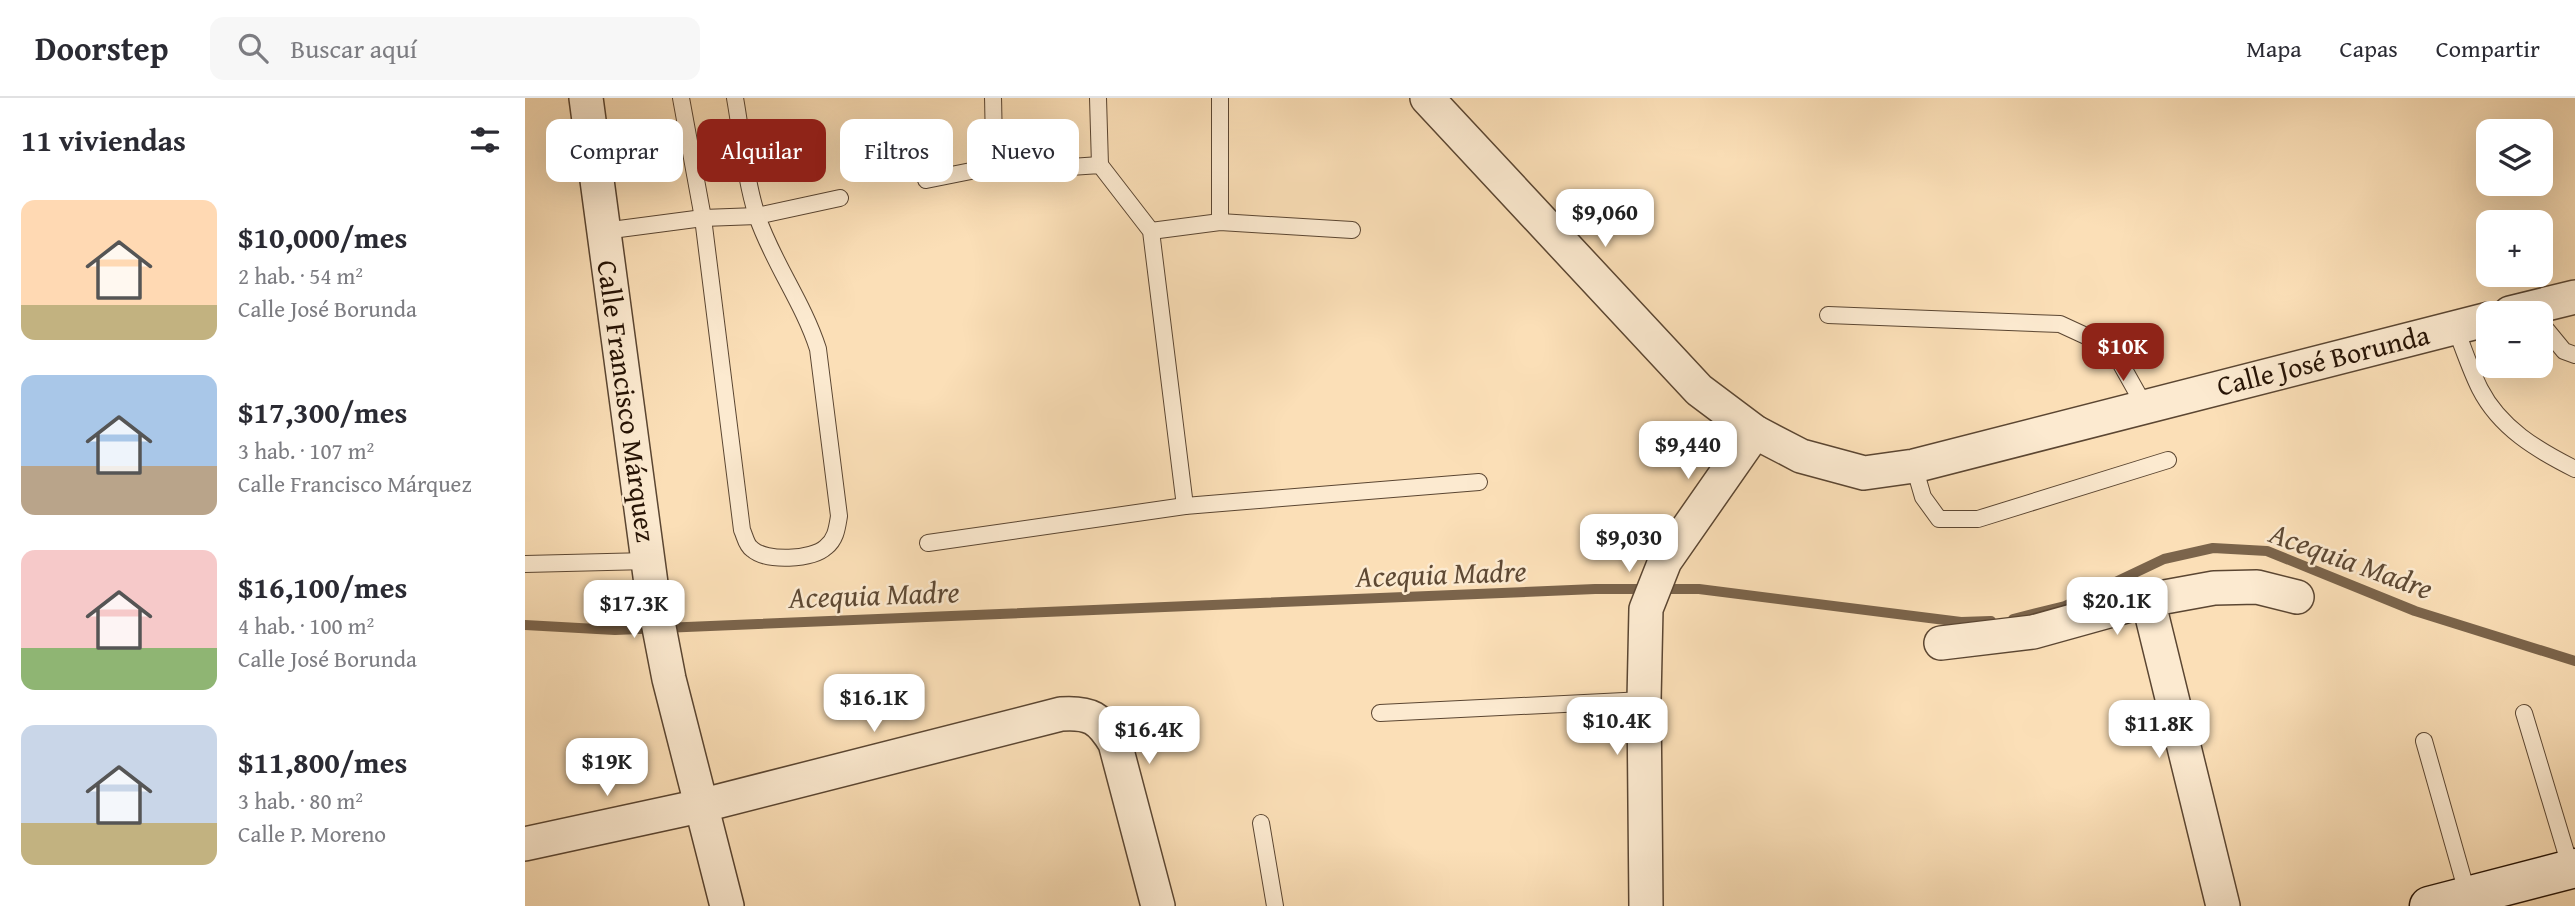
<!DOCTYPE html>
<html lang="es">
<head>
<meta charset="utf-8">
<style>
  :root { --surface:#fff; --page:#f7f7f7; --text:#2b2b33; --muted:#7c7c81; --line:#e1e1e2; --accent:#8f2418 }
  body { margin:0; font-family:"Gentium Book Plus",serif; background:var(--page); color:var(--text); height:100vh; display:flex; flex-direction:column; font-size:26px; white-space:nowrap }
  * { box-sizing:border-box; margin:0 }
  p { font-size:23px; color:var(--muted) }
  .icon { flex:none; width:38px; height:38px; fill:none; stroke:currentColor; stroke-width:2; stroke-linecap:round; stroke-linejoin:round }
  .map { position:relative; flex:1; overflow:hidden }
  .details { display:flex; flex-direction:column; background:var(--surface); width:525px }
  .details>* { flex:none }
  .top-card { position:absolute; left:21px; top:21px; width:665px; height:63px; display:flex; gap:14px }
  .fabs { position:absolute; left:1951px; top:21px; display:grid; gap:14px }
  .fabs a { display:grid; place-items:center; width:77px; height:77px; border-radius:14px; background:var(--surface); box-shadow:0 7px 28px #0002; font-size:35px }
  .price { position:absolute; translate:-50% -60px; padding:0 16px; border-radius:14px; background:#fff; color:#222; font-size:23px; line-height:46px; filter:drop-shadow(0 2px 4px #0008) }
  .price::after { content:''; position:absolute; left:50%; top:42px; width:21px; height:16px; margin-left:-10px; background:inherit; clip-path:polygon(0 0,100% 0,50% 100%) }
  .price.on { background:var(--accent); color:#fff }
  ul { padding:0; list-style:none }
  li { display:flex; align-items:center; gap:21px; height:175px; padding:0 21px }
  li span { display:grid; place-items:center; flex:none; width:196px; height:140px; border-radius:14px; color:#555 }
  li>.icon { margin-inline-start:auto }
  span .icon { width:84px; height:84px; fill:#fffc; stroke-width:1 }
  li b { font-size:30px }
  h2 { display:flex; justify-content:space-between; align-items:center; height:84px; padding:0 21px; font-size:30px }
  .tag { padding:0 24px; border-radius:14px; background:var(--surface); box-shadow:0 7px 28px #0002; font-size:24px; line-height:63px }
  .tag.on { background:var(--accent); color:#fff }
  header { display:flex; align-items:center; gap:42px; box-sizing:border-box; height:98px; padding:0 35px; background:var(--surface); border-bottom:2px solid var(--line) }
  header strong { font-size:33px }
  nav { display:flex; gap:38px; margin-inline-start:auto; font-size:24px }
  .search { width:490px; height:63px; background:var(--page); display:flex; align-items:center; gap:18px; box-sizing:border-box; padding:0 24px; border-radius:14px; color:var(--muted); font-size:26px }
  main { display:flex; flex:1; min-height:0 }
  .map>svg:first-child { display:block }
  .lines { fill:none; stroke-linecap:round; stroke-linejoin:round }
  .stream { stroke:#7b644b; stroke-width:10 }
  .lane-casing { stroke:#5b4632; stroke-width:18 }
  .street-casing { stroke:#5b4632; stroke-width:36 }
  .secondary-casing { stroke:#261305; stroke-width:41 }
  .lane { stroke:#fcead0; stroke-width:16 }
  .street { stroke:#fcead0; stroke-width:33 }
  .secondary { stroke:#fcead0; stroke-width:38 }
  .labels { text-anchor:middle; stroke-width:5; stroke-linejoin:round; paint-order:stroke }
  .street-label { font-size:28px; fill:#261305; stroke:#fcead0 }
  .water-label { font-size:30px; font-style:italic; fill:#5e4934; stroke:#fcead0 }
</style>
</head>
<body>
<header>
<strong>Doorstep</strong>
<div class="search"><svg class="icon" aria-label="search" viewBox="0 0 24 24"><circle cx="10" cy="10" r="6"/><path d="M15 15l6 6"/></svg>Buscar aquí</div>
<nav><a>Mapa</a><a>Capas</a><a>Compartir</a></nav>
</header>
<main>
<section class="details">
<h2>11 viviendas<svg class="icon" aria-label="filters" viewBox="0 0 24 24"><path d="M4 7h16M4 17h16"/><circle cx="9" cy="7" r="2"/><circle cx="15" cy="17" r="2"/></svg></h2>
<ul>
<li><span style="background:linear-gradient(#ffd9b3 75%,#c2b280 0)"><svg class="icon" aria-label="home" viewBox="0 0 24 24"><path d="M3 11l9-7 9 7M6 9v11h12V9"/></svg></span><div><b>$10,000/mes</b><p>2 hab. · 54 m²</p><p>Calle José Borunda</p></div></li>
<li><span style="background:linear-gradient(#a9c7e8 65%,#b9a48a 0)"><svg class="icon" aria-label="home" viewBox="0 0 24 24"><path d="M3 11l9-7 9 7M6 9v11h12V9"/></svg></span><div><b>$17,300/mes</b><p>3 hab. · 107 m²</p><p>Calle Francisco Márquez</p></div></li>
<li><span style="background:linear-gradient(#f6c9c9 70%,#8fb573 0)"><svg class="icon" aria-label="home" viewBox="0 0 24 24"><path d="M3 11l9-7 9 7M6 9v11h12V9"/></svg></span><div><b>$16,100/mes</b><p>4 hab. · 100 m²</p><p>Calle José Borunda</p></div></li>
<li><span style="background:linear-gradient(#c9d6e8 70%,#c2b280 0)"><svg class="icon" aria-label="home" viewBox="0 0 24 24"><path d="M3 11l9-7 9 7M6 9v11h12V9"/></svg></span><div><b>$11,800/mes</b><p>3 hab. · 80 m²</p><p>Calle P. Moreno</p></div></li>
</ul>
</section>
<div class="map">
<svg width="2050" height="808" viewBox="0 0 2050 808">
  <rect width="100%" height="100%" fill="#fbdfb7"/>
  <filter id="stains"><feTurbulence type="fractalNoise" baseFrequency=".00286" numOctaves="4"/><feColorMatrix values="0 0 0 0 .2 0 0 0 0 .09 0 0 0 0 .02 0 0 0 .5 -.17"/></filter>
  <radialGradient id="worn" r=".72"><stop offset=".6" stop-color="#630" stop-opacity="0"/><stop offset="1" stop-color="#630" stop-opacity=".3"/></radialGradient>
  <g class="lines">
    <g class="stream">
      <polyline points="1488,521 1540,508 1639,461 1688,450 1742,453 1890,513 2050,563"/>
      <polyline points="0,527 90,532 1070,491 1174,491 1436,524 1466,523"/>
    </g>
    <g class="lane-casing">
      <g id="lane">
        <path d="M156,0l22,120 39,312c3,6 4,15 10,19 14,13 60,11 74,-2 10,-8 11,-19 13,-31l-21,-167c-15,-47 -45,-86 -61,-133 -12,-38 -15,-79 -22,-118"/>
        <path d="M468,0c1,23 -2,47 13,66 32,4 61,4 94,1l51,66 34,275"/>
        <polyline points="573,0 575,67"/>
        <polyline points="695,0 695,124"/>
        <polyline points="401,82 481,66"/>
        <polyline points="79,133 178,120 232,118 315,100"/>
        <polyline points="626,133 695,124 827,132"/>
        <polyline points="1303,217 1535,226 1587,250 1619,307"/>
        <polyline points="2016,225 2039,253 2050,257"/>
        <path d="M1930,229c8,20 15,42 25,62 20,39 57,61 95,80"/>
        <polyline points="1389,368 1398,399 1414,421 1453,421 1643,362"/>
        <polyline points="403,445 660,408 954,384"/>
        <polyline points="0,466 123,463"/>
        <polyline points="855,615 1119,602"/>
        <polyline points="1999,615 2046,771"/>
        <polyline points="1899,643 1943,798"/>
        <polyline points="736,725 750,808"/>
      </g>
    </g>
    <g class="street-casing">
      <g id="street">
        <polyline points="61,0 127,493 144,581 202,808"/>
        <polyline points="902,0 1174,292 1230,334 1276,358 1339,375 1389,368 1964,221"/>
        <polyline points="1985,215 2050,199"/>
        <polyline points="1623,502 1698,808"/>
        <polyline points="1416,545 1508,534 1623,502 1689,490 1732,489 1772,499"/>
        <path d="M0,746l175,-38 361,-92c29,-2 39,4 54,29l43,163"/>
        <polyline points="1121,808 1119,602 1121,511 1140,463 1230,334"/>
      </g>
    </g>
    <g class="secondary-casing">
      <polyline id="secondary" points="1904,808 2050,770"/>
    </g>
    <use href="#lane" class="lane"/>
    <use href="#street" class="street"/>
    <use href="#secondary" class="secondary"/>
  </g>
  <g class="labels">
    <g class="street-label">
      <text transform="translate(1798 262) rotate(-14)" y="10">Calle José Borunda</text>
      <text transform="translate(102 303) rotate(82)" y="10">Calle Francisco Márquez</text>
    </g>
    <g class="water-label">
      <text transform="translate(1826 463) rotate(20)" y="10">Acequia Madre</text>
      <text transform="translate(916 476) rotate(-2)" y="10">Acequia Madre</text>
      <text transform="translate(349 497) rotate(-2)" y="10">Acequia Madre</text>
    </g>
  </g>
  <rect width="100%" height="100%" filter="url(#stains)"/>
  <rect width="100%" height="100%" fill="url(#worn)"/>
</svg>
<div class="fabs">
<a><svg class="icon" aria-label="layers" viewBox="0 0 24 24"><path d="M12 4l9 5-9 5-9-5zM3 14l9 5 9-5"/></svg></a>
<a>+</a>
<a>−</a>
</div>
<b class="price" style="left:1080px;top:151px">$9,060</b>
<b class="price on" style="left:1598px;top:285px">$10K</b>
<b class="price" style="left:1163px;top:383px">$9,440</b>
<b class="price" style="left:1104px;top:476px">$9,030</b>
<b class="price" style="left:1592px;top:539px">$20.1K</b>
<b class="price" style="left:109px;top:542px">$17.3K</b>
<b class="price" style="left:349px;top:636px">$16.1K</b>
<b class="price" style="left:1092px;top:659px">$10.4K</b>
<b class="price" style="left:1634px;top:662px">$11.8K</b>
<b class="price" style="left:624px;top:668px">$16.4K</b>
<b class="price" style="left:82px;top:700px">$19K</b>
<div class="top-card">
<a class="tag">Comprar</a>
<a class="tag on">Alquilar</a>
<a class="tag">Filtros</a>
<a class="tag">Nuevo</a>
</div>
</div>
</main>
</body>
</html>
